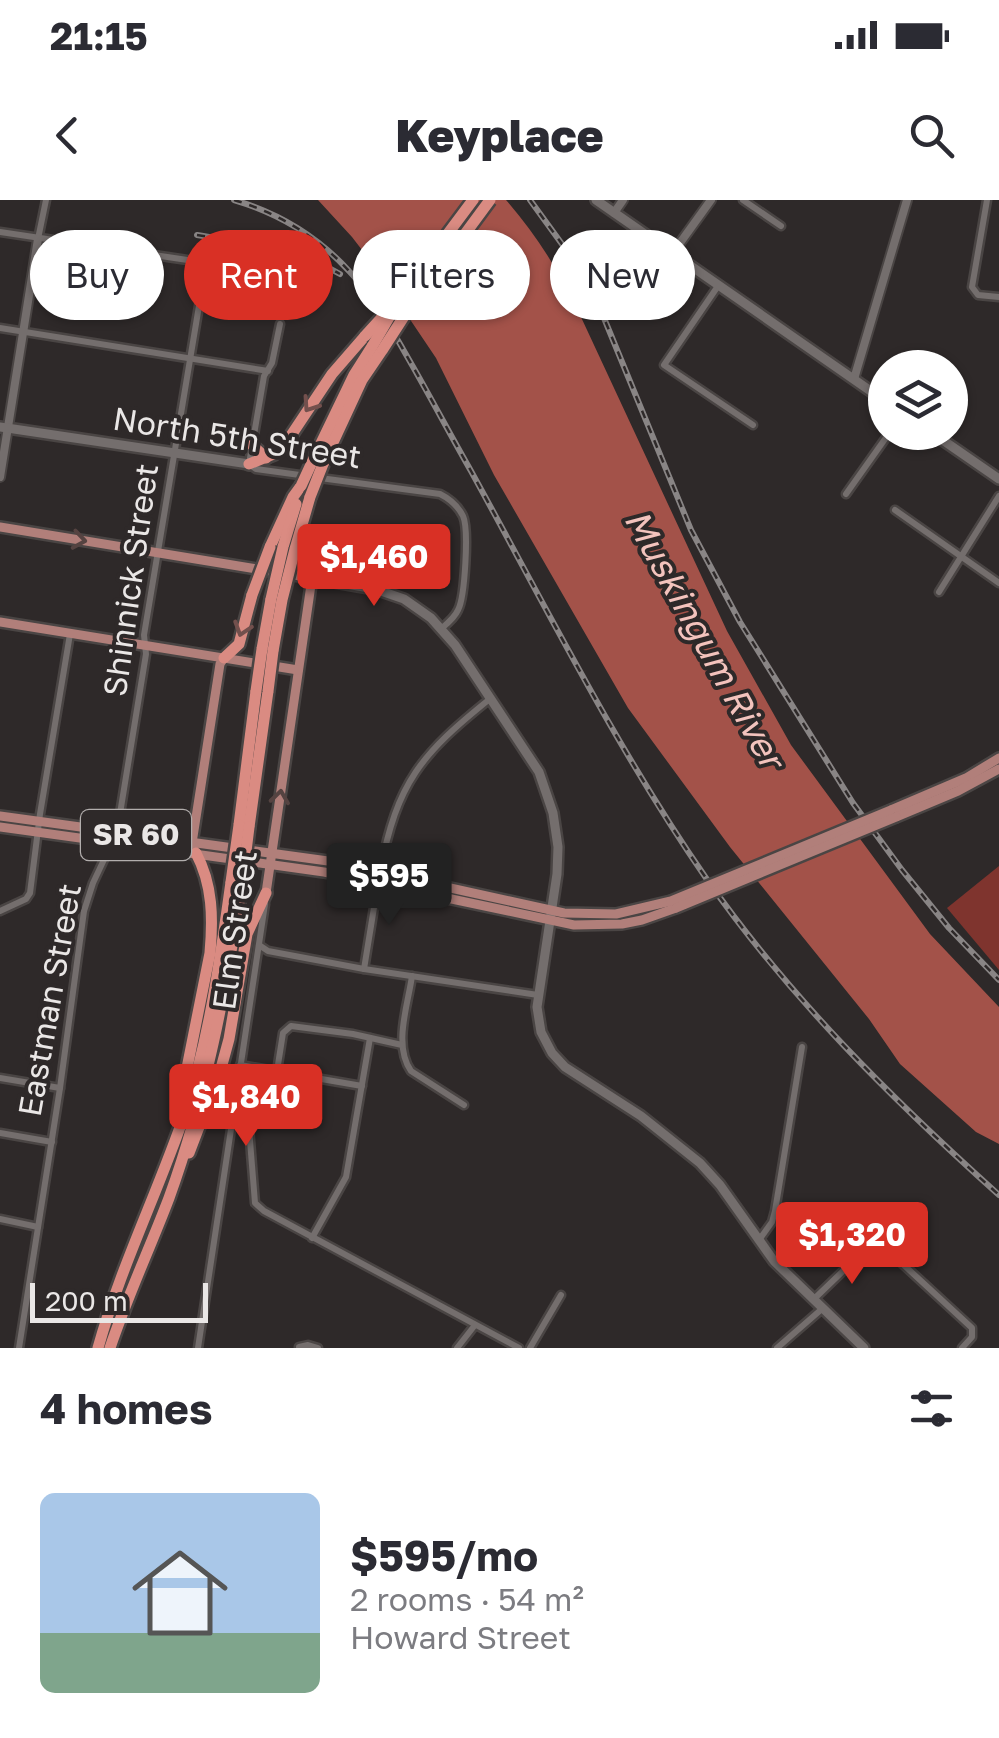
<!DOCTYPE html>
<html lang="en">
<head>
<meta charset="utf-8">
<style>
  :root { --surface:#fff; --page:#f7f7f7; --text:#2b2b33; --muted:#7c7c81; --accent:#d93025 }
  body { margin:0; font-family:"Golos Text",sans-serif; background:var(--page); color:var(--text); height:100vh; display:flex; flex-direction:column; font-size:38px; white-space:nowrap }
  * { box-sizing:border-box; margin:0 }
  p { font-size:32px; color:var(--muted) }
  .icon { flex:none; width:55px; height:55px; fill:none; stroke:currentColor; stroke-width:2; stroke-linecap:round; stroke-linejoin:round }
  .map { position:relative; height:1148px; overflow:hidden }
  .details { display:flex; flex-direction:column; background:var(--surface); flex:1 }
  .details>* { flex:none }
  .banner { position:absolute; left:30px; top:30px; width:940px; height:90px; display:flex; gap:20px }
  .controls { position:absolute; left:868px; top:150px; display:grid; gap:20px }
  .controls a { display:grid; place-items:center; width:100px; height:100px; border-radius:50%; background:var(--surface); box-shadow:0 2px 8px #0004; font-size:50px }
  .scale { position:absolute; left:30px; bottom:25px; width:178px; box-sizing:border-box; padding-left:10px; border:5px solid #eae7e6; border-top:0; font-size:28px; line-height:35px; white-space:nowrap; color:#eae7e6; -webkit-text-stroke:8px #2e2929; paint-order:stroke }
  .price { position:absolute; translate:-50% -85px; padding:0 22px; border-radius:10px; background:var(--accent); color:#fff; font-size:32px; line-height:65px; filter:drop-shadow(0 2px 5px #0008) }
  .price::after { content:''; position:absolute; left:50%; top:60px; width:30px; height:22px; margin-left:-15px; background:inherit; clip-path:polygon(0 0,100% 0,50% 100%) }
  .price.on { background:#222; color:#fff }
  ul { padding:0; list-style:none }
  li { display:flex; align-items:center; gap:30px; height:250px; padding:0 40px }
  li span { display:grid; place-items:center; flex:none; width:280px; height:200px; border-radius:15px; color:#555 }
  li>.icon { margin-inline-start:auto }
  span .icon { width:120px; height:120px; fill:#fffc; stroke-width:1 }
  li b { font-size:42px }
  h2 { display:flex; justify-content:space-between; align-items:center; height:120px; padding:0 40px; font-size:42px }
  .pill { padding:0 35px; border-radius:45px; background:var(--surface); box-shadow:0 2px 8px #0004; font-size:35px; line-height:90px }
  .pill.on { background:var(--accent); color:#fff }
  .status { display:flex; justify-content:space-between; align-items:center; height:70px; padding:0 50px; background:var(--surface); direction:ltr }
  .status svg { height:28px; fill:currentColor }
  header { display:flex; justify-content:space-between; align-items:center; height:130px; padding:0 40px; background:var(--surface); font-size:45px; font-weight:800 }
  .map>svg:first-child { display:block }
  .green { fill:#7f342e }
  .water { fill:#a35249 }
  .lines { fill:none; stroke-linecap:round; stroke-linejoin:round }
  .minor-casing { stroke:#4a4544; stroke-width:11 }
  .tertiary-casing { stroke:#4a4544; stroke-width:12 }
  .secondary-casing { stroke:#4a4544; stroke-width:14 }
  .primary-casing { stroke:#4a4544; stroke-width:14 }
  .motorway-casing { stroke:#4a4544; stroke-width:16 }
  .minor { stroke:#746e6d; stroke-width:6 }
  .tertiary { stroke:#746e6d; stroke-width:8 }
  .secondary { stroke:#746e6d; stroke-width:9 }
  .primary { stroke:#b17f7a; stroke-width:9 }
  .motorway { stroke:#da8b82; stroke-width:11 }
  .rail-casing { stroke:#898585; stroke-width:6 }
  .rail { stroke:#2e2929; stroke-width:2.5; stroke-dasharray:8; stroke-linecap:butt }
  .primary-bridge-casing { stroke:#4a4544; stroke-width:14; stroke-linecap:butt }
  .motorway-bridge-casing { stroke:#4a4544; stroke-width:16; stroke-linecap:butt }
  .primary-bridge { stroke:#b17f7a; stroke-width:9 }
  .motorway-bridge { stroke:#da8b82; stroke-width:11 }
  .oneway { stroke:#73504d }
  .oneway2 { stroke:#554341 }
  .labels { text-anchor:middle; stroke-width:8; stroke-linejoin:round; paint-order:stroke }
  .shield { fill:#2e2929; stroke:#b2aead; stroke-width:2.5 }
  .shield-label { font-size:30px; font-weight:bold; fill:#eae7e6 }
  .street-label { font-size:32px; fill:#eae7e6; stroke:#2e2929 }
  .water-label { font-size:35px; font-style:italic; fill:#f3c3bd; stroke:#2e2929 }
</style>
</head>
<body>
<div class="status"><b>21:15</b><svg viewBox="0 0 49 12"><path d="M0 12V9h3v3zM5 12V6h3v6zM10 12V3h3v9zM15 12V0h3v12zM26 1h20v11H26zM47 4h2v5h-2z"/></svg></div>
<header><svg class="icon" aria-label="back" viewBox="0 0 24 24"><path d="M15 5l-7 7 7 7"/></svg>Keyplace<svg class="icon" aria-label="search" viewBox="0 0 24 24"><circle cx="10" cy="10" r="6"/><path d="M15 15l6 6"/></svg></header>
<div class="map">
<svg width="999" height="1148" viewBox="0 0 999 1148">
  <rect width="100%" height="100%" fill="#2e2929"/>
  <polygon class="green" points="999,666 999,770 947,708"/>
  <path class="water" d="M318,0h188c28,32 49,65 68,102l153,329 64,114 139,189 69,73v137l-23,-12 -76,-68 -31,-45 -139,-172 -102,-139 -134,-233 -58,-117 -64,-95 -20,-26z"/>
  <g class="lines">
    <g class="minor-casing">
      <g id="minor">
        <polyline points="743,0 781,26"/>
        <polyline points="987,0 972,87 978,95 999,97"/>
        <polyline points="0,32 221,65"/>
        <polyline points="38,39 46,0"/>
        <polyline points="718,86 664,165 753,225"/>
        <polyline points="280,124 272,163 264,176 249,264 256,269 307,276"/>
        <polyline points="0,128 268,171"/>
        <path d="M320,278l120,16c10,5 18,12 23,22 6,13 2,81 -5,94 -3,7 -10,13 -16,18"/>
        <polyline points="846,294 890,232"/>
        <polyline points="895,310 999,383"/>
        <polyline points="939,392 999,296"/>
        <path d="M380,672c17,-90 41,-118 111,-174"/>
        <polyline points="0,711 26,699 30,693 40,614 70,434"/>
        <polyline points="259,745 268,751 364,769 538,795"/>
        <polyline points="364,769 378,683"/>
        <path d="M412,776c-4,29 -19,69 -1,95l53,34"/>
        <polyline points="277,871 283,833 291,826 353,834 402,845"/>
        <polyline points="0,878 60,888"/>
        <polyline points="362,886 240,865 245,878 255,1003 264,1011 519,1148"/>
        <polyline points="296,907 297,875"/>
        <polyline points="0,933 52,942"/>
        <polyline points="0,1019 38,1027"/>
        <polyline points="312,1038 346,977 370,838"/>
        <polyline points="759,1040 772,1022 775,1011 802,847"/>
        <polyline points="814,1099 869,1046 881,1044 972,1128 972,1137 962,1148"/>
        <polyline points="299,1147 308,1145 318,1148"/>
        <polyline points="19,1148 60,888 84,711 93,683 117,632 146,454 144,435 206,64"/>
        <polyline points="198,1148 265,704"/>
        <polyline points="457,1148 475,1125"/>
        <polyline points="530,1148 561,1095"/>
        <polyline points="777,1148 823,1108"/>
      </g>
    </g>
    <g class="tertiary-casing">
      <g id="tertiary">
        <polyline points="614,13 623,0"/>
        <polyline points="672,54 711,0"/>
        <polyline points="854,179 907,0"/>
        <polyline points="0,277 38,39"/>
      </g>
    </g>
    <g class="secondary-casing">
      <g id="secondary">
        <polyline points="596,0 885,201"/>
        <polyline points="0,227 249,264"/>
        <polyline points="931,232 999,279"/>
        <polyline points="312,378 375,389 404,399 431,418 455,445 539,572 553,613 558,647 557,674 537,807 541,832 552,853 565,867 641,916 700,963 720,985 774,1061 864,1148"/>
      </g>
    </g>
    <g class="primary-casing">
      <g id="primary">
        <polyline points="0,327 312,378 266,693"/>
        <polyline points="0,422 298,470"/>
        <polyline points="891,610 966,578 999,558"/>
        <polyline points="0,616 328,661 564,713 616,714 671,701"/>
        <polyline points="896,617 958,591 999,569"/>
        <polyline points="0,627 324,672 574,725 622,724 642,720 676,708"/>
        <polyline points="194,647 192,643 220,464 224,458"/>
      </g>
    </g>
    <g class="motorway-casing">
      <g id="motorway">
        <polyline points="252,245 266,258"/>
        <polyline points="313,260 354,175 373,145"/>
        <polyline points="249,264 274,254 284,246 332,174 365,136"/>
        <polyline points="323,264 362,180 383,149"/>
        <polyline points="270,347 293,297 301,286"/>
        <polyline points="283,347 296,304"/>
        <polyline points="295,349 310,297"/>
        <polyline points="262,449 271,399"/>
        <polyline points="273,451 282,400"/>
        <polyline points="224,458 239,444 252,395"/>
        <polyline points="239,625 256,491"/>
        <polyline points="249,627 268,491"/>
        <path d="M178,913l32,-160c3,-34 3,-68 -14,-100"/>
        <polyline points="189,953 220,872 229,839 247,734 266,693"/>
        <path d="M98,1148c22,-79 59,-154 86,-232 25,-75 36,-155 47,-234"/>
        <path d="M110,1148c17,-51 40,-100 59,-150 37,-102 57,-208 73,-315"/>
      </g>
    </g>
    <use href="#minor" class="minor"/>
    <use href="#tertiary" class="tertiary"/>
    <use href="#secondary" class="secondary"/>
    <use href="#primary" class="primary"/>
    <use href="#motorway" class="motorway"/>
    <g class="rail-casing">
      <g id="rail">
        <path d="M234,0c44,13 84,37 115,71 26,27 44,61 63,94 20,35 39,71 59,106 75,136 147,280 235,407 83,119 186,221 293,317"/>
        <polyline points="530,0 575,62 597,101 691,330 740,422 853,603 902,670 949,728 999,780"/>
        <path d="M197,35c55,9 94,11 143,39"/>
      </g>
    </g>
    <use href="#rail" class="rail"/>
    <g class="primary-bridge-casing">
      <g id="primary-bridge">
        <polyline points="671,701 891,610"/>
        <polyline points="676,708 896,617"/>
      </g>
    </g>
    <g class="motorway-bridge-casing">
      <g id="motorway-bridge">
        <polyline points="365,136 386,113"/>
        <polyline points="373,145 402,95 473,0"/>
        <polyline points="383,149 403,118 490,0"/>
        <polyline points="301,286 313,260"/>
        <polyline points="310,297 323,264"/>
        <polyline points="252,395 270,347"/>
        <polyline points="271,399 283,347"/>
        <polyline points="282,400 295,349"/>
        <polyline points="256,491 262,449"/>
        <polyline points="268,491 273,451"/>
        <polyline points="231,682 239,625"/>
        <polyline points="242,683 249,627"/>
      </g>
    </g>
    <use href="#primary-bridge" class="primary-bridge"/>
    <use href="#motorway-bridge" class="motorway-bridge"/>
  </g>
  <defs><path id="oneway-chevron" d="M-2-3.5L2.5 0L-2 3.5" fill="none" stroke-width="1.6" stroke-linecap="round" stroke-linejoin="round" transform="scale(2.5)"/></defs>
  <g class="oneway">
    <use href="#oneway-chevron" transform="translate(310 205) rotate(124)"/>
    <use href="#oneway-chevron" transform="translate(242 429) rotate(108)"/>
  </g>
  <g class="oneway2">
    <use href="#oneway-chevron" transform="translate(79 340) rotate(9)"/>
    <use href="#oneway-chevron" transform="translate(280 597) rotate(-82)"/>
  </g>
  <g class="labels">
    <rect class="shield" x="81" y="610" width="110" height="50" rx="8"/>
    <g class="shield-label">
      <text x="136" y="645">SR 60</text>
    </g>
    <g class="street-label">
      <text transform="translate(237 238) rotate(9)" y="11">North 5th Street</text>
      <text transform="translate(131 380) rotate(-82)" y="11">Shinnick Street</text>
      <text transform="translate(235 730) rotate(-82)" y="11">Elm Street</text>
      <text transform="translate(50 800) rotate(-80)" y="11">Eastman Street</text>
    </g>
    <g class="water-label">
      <text transform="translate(704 439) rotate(61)" y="12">Muskingum River</text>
    </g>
  </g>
</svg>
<div class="controls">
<a><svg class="icon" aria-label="layers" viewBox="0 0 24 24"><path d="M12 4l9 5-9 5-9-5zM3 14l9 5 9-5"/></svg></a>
</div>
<div class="scale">200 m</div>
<b class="price" style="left:374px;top:409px">$1,460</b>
<b class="price on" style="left:389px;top:728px">$595</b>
<b class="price" style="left:246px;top:949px">$1,840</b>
<b class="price" style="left:852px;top:1087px">$1,320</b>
<div class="banner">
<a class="pill">Buy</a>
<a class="pill on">Rent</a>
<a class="pill">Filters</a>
<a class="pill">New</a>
</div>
</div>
<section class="details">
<h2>4 homes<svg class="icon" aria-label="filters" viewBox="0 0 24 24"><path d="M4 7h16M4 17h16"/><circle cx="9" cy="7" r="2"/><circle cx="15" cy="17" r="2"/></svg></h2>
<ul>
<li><span style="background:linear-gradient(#a9c7e8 70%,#7fa58c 0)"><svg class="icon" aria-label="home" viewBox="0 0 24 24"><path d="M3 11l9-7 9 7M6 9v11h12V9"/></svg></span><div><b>$595/mo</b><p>2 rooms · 54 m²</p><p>Howard Street</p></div></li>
</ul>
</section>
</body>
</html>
